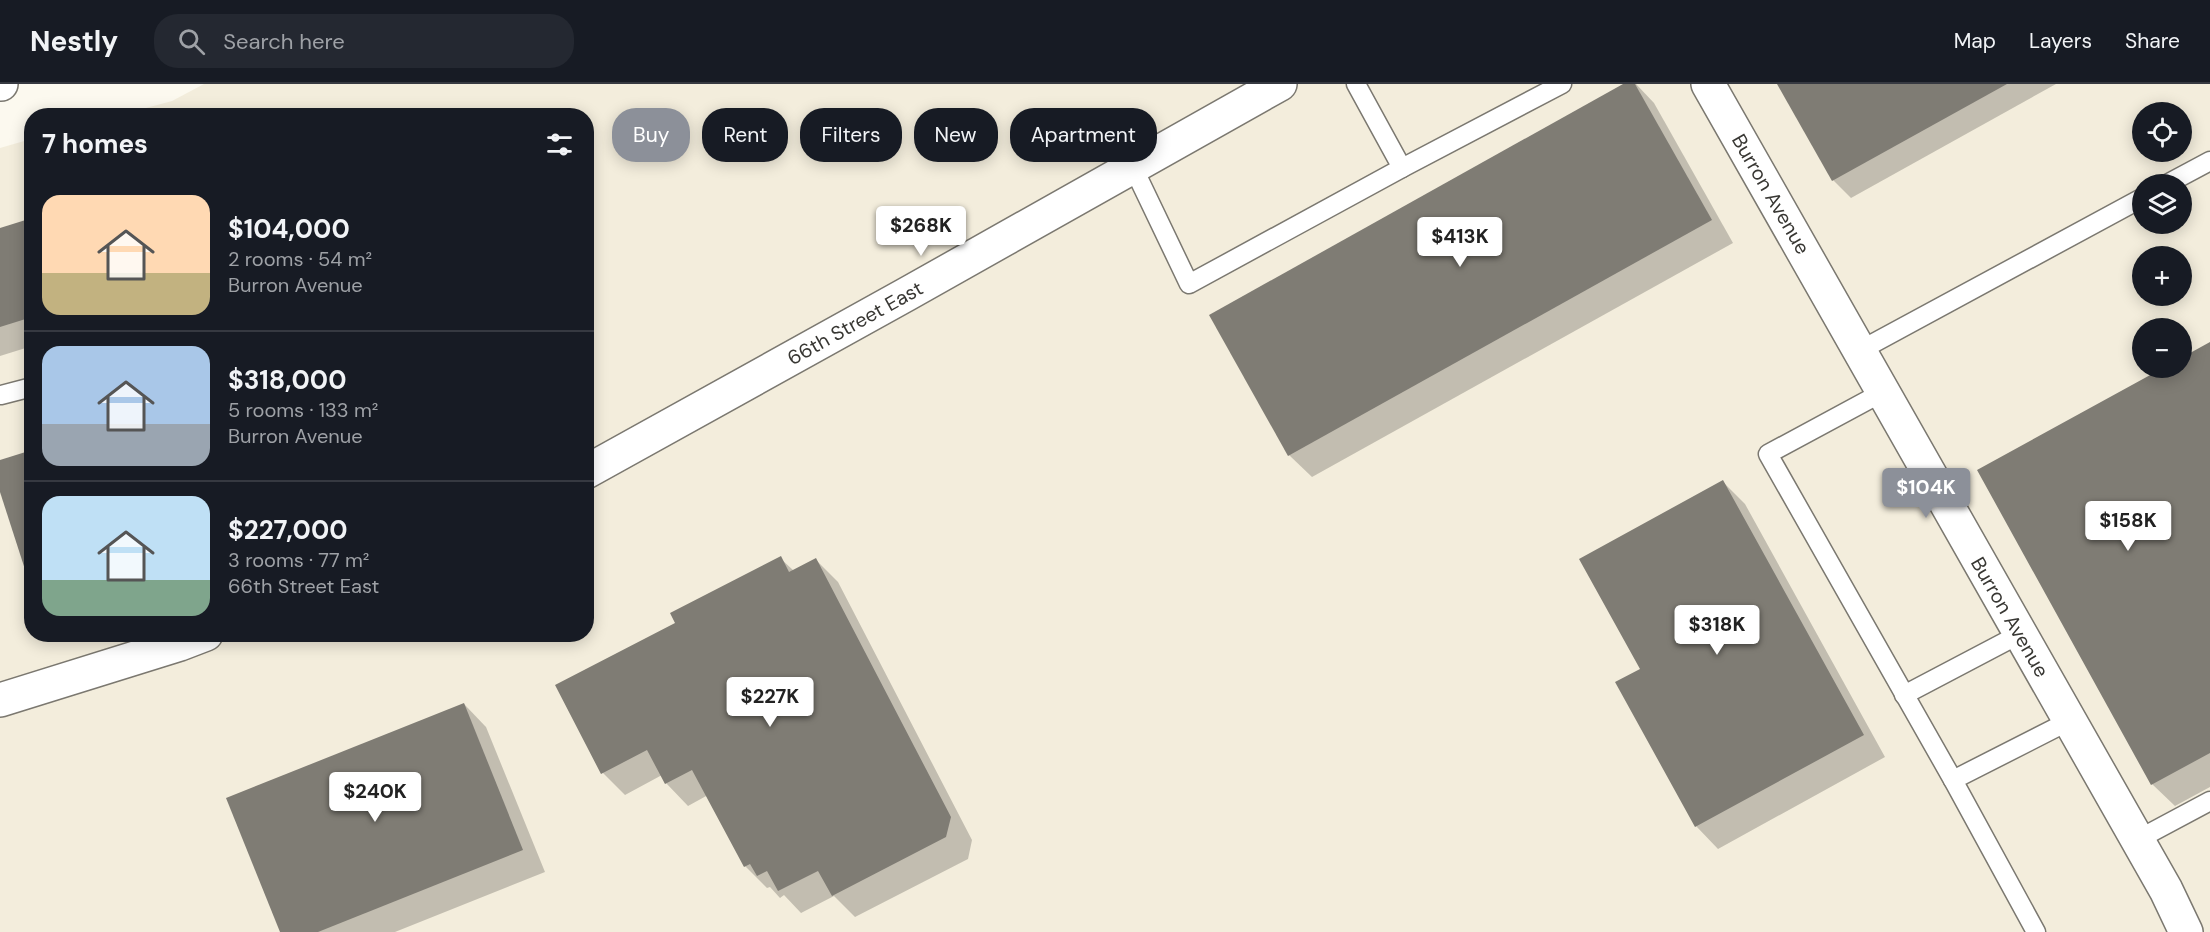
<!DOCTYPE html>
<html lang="en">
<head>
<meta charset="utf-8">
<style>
  :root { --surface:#171b24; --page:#242831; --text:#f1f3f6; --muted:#9ea1a6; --line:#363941; --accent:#8c9099 }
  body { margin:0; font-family:"DM Sans",sans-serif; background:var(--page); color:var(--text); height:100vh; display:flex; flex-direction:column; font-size:22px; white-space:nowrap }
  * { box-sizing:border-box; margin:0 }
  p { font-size:20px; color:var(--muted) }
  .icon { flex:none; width:33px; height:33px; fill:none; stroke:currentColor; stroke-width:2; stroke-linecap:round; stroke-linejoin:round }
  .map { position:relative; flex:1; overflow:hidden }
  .drawer { position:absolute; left:24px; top:24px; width:570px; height:534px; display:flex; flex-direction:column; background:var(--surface); border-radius:24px; box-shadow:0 3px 15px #0003 }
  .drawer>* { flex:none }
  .guide { position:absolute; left:612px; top:24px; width:570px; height:54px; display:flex; gap:12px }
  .buttons { position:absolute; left:2132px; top:18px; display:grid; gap:12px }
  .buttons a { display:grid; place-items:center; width:60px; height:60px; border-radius:50%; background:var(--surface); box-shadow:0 3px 15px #0003; font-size:30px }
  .price { position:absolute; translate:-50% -51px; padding:0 14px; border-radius:6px; background:#fff; color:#222; font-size:20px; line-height:39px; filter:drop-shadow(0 2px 3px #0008) }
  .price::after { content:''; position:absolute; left:50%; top:36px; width:18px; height:14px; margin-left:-9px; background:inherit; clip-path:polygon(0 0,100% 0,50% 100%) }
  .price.selected { background:var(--accent); color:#fff }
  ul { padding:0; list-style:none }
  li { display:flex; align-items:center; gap:18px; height:150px; padding:0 18px }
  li+li { border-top:2px solid var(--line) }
  li span { display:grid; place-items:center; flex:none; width:168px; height:120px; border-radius:18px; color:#555 }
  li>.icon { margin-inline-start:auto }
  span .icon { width:72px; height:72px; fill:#fffc; stroke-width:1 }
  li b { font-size:26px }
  h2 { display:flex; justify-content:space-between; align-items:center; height:72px; padding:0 18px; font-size:26px }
  .chip { padding:0 21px; border-radius:24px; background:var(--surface); box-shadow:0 3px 15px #0003; font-size:21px; line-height:54px }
  .chip.selected { background:var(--accent); color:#fff }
  header { display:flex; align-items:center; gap:36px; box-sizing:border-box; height:84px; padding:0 30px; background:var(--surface); border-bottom:2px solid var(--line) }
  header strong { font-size:28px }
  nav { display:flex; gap:33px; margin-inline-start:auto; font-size:21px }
  .search { width:420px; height:54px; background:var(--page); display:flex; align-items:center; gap:15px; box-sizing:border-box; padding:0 21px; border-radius:24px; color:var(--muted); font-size:22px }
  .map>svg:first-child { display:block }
  .built { fill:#f3eddc; fill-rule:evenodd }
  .shadow { fill:#0003 }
  .building { fill:#7f7c74 }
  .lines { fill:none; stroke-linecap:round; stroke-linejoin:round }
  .lane-casing { stroke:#7b7870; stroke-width:21 }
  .street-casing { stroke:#7b7870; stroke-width:36 }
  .secondary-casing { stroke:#7b7870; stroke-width:36 }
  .lane { stroke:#fff; stroke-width:18 }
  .street { stroke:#fff; stroke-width:33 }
  .secondary { stroke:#fff; stroke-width:33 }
  .labels { text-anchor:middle; stroke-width:6; stroke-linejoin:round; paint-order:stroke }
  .street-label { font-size:20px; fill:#383733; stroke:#fff }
</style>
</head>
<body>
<header>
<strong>Nestly</strong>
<div class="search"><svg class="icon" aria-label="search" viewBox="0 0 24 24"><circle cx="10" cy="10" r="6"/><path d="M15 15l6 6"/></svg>Search here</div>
<nav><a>Map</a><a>Layers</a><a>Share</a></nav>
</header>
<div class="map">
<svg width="2210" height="848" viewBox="0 0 2210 848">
  <rect width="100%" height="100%" fill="#fcf9ef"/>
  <path class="built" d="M204,0h2006v848h-2210v-784l31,-9 1,495h554v-518l-466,-1 52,-14zM2142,28h39v40h-39zM2142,100h39v40h-39zM2142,172h39v40h-39zM2142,244h39v40h-39z"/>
  <g class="shadow">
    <polygon points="1626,0 1636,0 1654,19 1733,159 1312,393 1289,371"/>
    <polygon points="1779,0 2056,0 1851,114 1833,96"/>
    <polygon points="32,136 32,262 0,272 0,146"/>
    <polygon points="2210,259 2210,703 2175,722 2152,700 1979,386 2166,284 2181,284 2181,275"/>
    <polygon points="1723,398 1745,420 1885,673 1718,765 1696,742 1617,599 1642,586"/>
    <polygon points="780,474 794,487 816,476 838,498 972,756 968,775 855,833 834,812 801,829 784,811 780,814 770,803 767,804 745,782 708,711 688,722 666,699 662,691 625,711 603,689 677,540"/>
    <polygon points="464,620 486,643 545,788 395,848 282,848"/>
  </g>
  <g class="building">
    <polygon points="1623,0 1635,0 1712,136 1288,372 1209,231"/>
    <polygon points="1777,0 2007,0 1832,97"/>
    <polygon points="32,134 32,233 0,243 0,144"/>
    <polygon points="2210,258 2210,669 2151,701 1977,386 2163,284 2181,284 2181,274"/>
    <polygon points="32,366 32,504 31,504 0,408 0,376"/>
    <polygon points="1723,396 1864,651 1695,743 1615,598 1640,585 1579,475"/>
    <polygon points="781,472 789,488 816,474 951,733 946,753 832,812 818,787 778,807 767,787 757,792 750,780 744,783 692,686 665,700 647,666 601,690 555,601 675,539 670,529"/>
    <polygon points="464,619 523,766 318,848 280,848 226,714"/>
  </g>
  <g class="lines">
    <g class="lane-casing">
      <g id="lane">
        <polyline points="1133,83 1189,200 1402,84 1356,0"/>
        <polyline points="1402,84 1562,0"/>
        <polyline points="2167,100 2210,77"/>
        <polyline points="1859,267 2142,114"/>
        <polyline points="1883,308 1768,370 1953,696"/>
        <polyline points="1,311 32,303"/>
        <polyline points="1904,611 2020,550"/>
        <polyline points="2137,756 2210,717"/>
        <polyline points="2036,848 1953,696 2069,637"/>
      </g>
    </g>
    <g class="street-casing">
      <g id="street">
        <polyline points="1708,0 2166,806 2186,848"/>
        <polyline points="586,388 907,210 1280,0"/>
        <polyline points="0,616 180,560 206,550"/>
      </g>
    </g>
    <g class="secondary-casing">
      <polyline id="secondary" points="0,0 1,0"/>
    </g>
    <use href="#lane" class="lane"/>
    <use href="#street" class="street"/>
    <use href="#secondary" class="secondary"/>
  </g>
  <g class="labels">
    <g class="street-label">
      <text transform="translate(1771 110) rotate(60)" y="7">Burron Avenue</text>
      <text transform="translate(855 239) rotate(-29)" y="7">66th Street East</text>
      <text transform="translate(2010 533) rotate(60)" y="7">Burron Avenue</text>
    </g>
  </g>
</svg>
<div class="buttons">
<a><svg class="icon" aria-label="locate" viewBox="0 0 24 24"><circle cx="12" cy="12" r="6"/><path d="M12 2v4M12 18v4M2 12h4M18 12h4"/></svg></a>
<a><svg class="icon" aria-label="layers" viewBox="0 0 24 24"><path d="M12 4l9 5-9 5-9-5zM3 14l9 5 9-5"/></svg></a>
<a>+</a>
<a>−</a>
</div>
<b class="price" style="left:921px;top:173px">$268K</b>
<b class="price" style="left:1460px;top:184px">$413K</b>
<b class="price selected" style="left:1926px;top:435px">$104K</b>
<b class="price" style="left:2128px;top:468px">$158K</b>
<b class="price" style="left:1717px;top:572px">$318K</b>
<b class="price" style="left:770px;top:644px">$227K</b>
<b class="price" style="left:375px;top:739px">$240K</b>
<div class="guide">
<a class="chip selected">Buy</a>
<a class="chip">Rent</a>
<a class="chip">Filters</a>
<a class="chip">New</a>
<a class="chip">Apartment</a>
</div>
<section class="drawer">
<h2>7 homes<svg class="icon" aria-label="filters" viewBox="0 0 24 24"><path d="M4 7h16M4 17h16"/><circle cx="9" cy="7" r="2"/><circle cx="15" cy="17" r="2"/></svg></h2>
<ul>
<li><span style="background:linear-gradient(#ffd9b3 65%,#c2b280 0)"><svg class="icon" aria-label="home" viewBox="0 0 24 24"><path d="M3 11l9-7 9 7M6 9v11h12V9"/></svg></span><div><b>$104,000</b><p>2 rooms · 54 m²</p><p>Burron Avenue</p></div></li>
<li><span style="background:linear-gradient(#a9c7e8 65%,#9aa5b1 0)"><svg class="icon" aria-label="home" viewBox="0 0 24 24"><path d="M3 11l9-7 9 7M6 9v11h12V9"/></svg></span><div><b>$318,000</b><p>5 rooms · 133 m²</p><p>Burron Avenue</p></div></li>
<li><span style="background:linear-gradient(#bfe0f5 70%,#7fa58c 0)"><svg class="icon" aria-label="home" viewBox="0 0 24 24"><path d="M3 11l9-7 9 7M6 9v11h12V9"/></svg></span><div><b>$227,000</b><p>3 rooms · 77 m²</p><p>66th Street East</p></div></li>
</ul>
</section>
</div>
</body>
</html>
